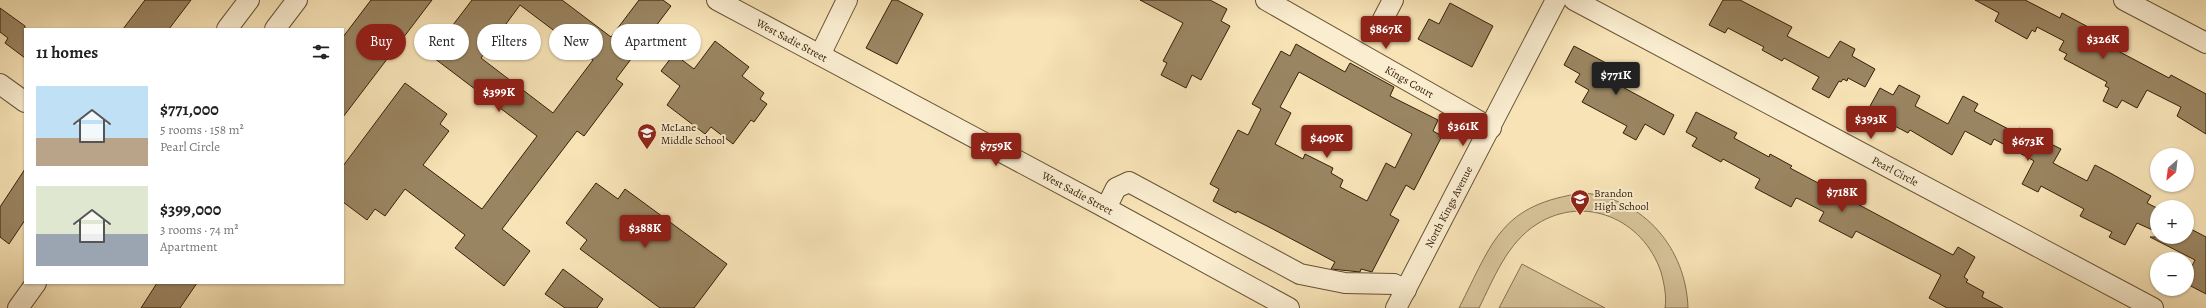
<!DOCTYPE html>
<html lang="en">
<head>
<meta charset="utf-8">
<style>
  :root { --surface:#fff; --page:#f6f6f6; --text:#222; --muted:#767676; --accent:#8f2418 }
  body { margin:0; font-family:Alegreya,serif; background:var(--page); color:var(--text); height:100vh; display:flex; flex-direction:column; font-size:15px; white-space:nowrap }
  * { box-sizing:border-box; margin:0 }
  p { font-size:13px; color:var(--muted) }
  .icon { flex:none; width:22px; height:22px; fill:none; stroke:currentColor; stroke-width:2; stroke-linecap:round; stroke-linejoin:round }
  .map { position:relative; flex:1; overflow:hidden }
  .panel { position:absolute; left:24px; top:28px; width:320px; height:256px; display:flex; flex-direction:column; background:var(--surface); border-radius:0px; box-shadow:0 1px 3px #0004 }
  .panel>* { flex:none }
  .hud { position:absolute; left:356px; top:24px; width:380px; height:36px; display:flex; gap:8px }
  .needle { width:26px; rotate:208deg }
  .tools { position:absolute; left:2150px; top:148px; display:grid; gap:8px }
  .tools a { display:grid; place-items:center; width:44px; height:44px; border-radius:50%; background:var(--surface); box-shadow:0 1px 3px #0004; font-size:20px }
  .price { position:absolute; translate:-50% -34px; padding:0 9px; border-radius:4px; background:var(--accent); color:#fff; font-size:13px; line-height:26px; filter:drop-shadow(0 1px 2px #0008) }
  .price::after { content:''; position:absolute; left:50%; top:24px; width:12px; height:9px; margin-left:-6px; background:inherit; clip-path:polygon(0 0,100% 0,50% 100%) }
  .price.selected { background:#222; color:#fff }
  ul { padding:0; list-style:none }
  li { display:flex; align-items:center; gap:12px; height:100px; padding:0 12px }
  li span { display:grid; place-items:center; flex:none; width:112px; height:80px; border-radius:0px; color:#555 }
  li>.icon { margin-inline-start:auto }
  span .icon { width:48px; height:48px; fill:#fffc; stroke-width:1 }
  li b { font-size:17px }
  h2 { display:flex; justify-content:space-between; align-items:center; height:48px; padding:0 12px; font-size:17px }
  .pill { padding:0 14px; border-radius:18px; background:var(--surface); box-shadow:0 1px 3px #0004; font-size:14px; line-height:36px }
  .pill.selected { background:var(--accent); color:#fff }
  .map>svg:first-child { display:block }
  .green { fill:#d6c298; stroke:#867150 }
  .building { fill:#9a8562; stroke:#362007; fill-rule:evenodd }
  .lines { fill:none; stroke-linecap:round; stroke-linejoin:round }
  .minor-casing { stroke:#665133; stroke-width:22 }
  .minor { stroke:#faedd0; stroke-width:20 }
  .labels { text-anchor:middle; stroke-width:4; stroke-linejoin:round; paint-order:stroke }
  .street-label { font-size:11px; fill:#362007; stroke:#faedd0 }
  .poi-label { font-size:11px; fill:#362007; stroke:#faedd0; text-anchor:start }
</style>
</head>
<body>
<div class="map">
<svg width="2206" height="308" viewBox="0 0 2206 308">
  <rect width="100%" height="100%" fill="#f7e3b6"/>
  <filter id="stains"><feTurbulence type="fractalNoise" baseFrequency=".005" numOctaves="4"/><feColorMatrix values="0 0 0 0 .2 0 0 0 0 .09 0 0 0 0 .02 0 0 0 .5 -.17"/></filter>
  <radialGradient id="worn" r=".72"><stop offset=".6" stop-color="#630" stop-opacity="0"/><stop offset="1" stop-color="#630" stop-opacity=".3"/></radialGradient>
  <g class="green">
    <path d="M1584,193c60,6 102,55 104,115h-23c2,-11 -1,-25 -4,-36 -18,-53 -76,-78 -124,-48 -30,19 -43,54 -58,84h-20c34,-67 42,-104 125,-115z"/>
    <polygon points="1522,264 1605,308 1499,308"/>
  </g>
  <g class="building">
    <polygon points="145,0 191,0 169,29 123,29"/>
    <polygon points="371,0 432,0 343,117 343,37"/>
    <path d="M472,0h90l49,37 28,-37h24l8,6 -55,73 7,5 -39,52 -7,-5 -75,98 28,22 -26,35 -49,-38 10,-13 -60,-46 -20,27 -10,-7 -8,11 -24,-18v-36l62,-83 42,31 -7,10 9,7 -26,34 59,44 55,-73 -107,-81zM520,5l73,55 -40,53 -72,-55z"/>
    <polygon points="892,0 897,0 923,14 897,64 866,48"/>
    <polygon points="1140,0 1210,0 1227,9 1221,21 1230,26 1201,80 1192,75 1186,88 1161,75 1167,63 1163,61 1183,23"/>
    <polygon points="1723,0 1740,0 1792,27 1787,36 1829,58 1840,41 1855,49 1852,56 1875,69 1865,87 1848,78 1847,81 1843,79 1841,82 1839,81 1829,98 1812,89 1819,77 1784,58 1782,61 1762,50 1764,47 1728,28 1725,33 1709,25"/>
    <polygon points="1975,0 2025,0 2060,18 2062,13 2105,36 2101,42 2169,78 2171,75 2206,94 2206,134 2177,116 2181,107 2147,90 2137,108 2122,100 2117,108 2103,101 2109,88 2105,86 2107,82 2064,59 2067,54 2059,50 2064,41 2037,27 2035,32 2032,30 2027,39 1995,21 1999,13"/>
    <polygon points="1450,3 1493,26 1472,67 1418,39 1429,19 1439,24"/>
    <polygon points="0,8 25,26 25,58 5,43 8,38 0,32"/>
    <polygon points="715,41 749,67 742,76 764,93 760,99 767,104 754,122 751,120 733,144 711,127 705,134 667,105 680,86 661,71 674,54 694,69"/>
    <path d="M1296,44l49,28 5,-9 44,24 -4,9 48,24 -5,11 9,5 -28,54 -8,-5 -16,30 9,5 -27,52 -11,-3 -1,3 -29,-3 4,-7 -68,-36 -30,-15 -1,2 -23,-12 6,-12 -9,-5 28,-54 10,5 13,-26 -9,-5 29,-53 9,5zM1299,72l113,62 -17,34 -9,-5 -19,38 -27,-14 3,-7 -12,-7 2,-5 -28,-14 -2,5 -28,-15 16,-31 -11,-6z"/>
    <polygon points="1574,46 1623,72 1617,84 1674,115 1664,135 1645,124 1636,140 1623,133 1627,126 1582,102 1589,90 1575,82 1580,74 1564,65"/>
    <polygon points="1899,85 1920,96 1915,106 1948,124 1963,96 1978,104 1974,111 2016,133 2019,128 2061,149 2053,163 2087,181 2095,165 2112,174 2151,196 2147,203 2157,208 2157,232 2137,223 2125,245 2109,237 2112,232 2080,216 2084,209 2041,186 2038,192 2022,184 2034,161 2027,157 1994,139 1991,145 1965,131 1952,155 1910,130 1908,133 1889,123 1891,120 1869,108 1880,88 1893,95"/>
    <polygon points="1696,112 1737,133 1734,138 1769,157 1770,154 1792,166 1790,168 1953,255 1958,247 1975,257 1964,277 1968,280 1966,282 1984,292 1982,297 2003,308 1947,308 1929,298 1941,275 1856,231 1852,238 1819,221 1824,212 1799,199 1796,198 1791,207 1755,188 1760,179 1723,159 1721,162 1692,146 1697,138 1686,132"/>
    <polygon points="25,169 25,220 9,244 0,237 0,207"/>
    <polygon points="596,183 618,199 625,189 727,264 694,308 660,308 580,249 587,240 566,223"/>
    <polygon points="2187,227 2206,237 2206,294 2187,284 2187,276 2195,260 2150,237 2187,237"/>
    <polygon points="563,269 603,299 597,308 565,308 545,294"/>
    <polygon points="157,283 197,283 180,308 141,308"/>
  </g>
  <g class="lines">
    <g class="minor-casing">
      <g id="minor">
        <path id="s1" d="M717,0l389,208 183,100"/>
        <path id="s2" d="M1266,0l225,128"/>
        <path id="s3" d="M1574,0l579,308"/>
        <polyline points="2124,0 2206,43"/>
        <polyline points="1380,25 1393,0"/>
        <polyline points="227,29 249,0"/>
        <polyline points="275,29 297,0"/>
        <polyline points="820,55 847,0"/>
        <polyline points="0,84 25,102"/>
        <polyline points="1106,208 1116,188 1129,182 1300,274 1345,283 1394,284 1406,290"/>
        <polyline points="18,308 36,283"/>
        <path id="s4" d="M1396,308l160,-308"/>
      </g>
    </g>
    <use href="#minor" class="minor"/>
  </g>
  <defs>
    <g id="school-pin" transform="scale(1)"><path d="M0 17L-7.5 6A9.5 9.5 0 1 1 7.5 6Z" fill="#8f2418" stroke="#faedd0"/><path d="M0-5L7-2L0 1L-7-2ZM-4 1L0 2.5L4 1V4Q0 6-4 4Z" fill="#fff"/></g>
  </defs>
  <g fill-rule="evenodd">
    <use href="#school-pin" x="647" y="133"/>
    <use href="#school-pin" x="1580" y="199"/>
  </g>
  <g class="labels">
    <g class="street-label">
      <text dy="4" stroke="none"><textPath href="#s1" startOffset="85">West Sadie Street</textPath></text>
      <text dy="4" stroke="none"><textPath href="#s2" startOffset="165">Kings Court</textPath></text>
      <text dy="4" stroke="none"><textPath href="#s3" startOffset="364">Pearl Circle</textPath></text>
      <text dy="4" stroke="none"><textPath href="#s1" startOffset="409">West Sadie Street</textPath></text>
      <text dy="4" stroke="none"><textPath href="#s4" startOffset="114">North Kings Avenue</textPath></text>
    </g>
    <g class="poi-label">
      <text x="661" y="131">McLane<tspan x="661" dy="13">Middle School</tspan></text>
      <text x="1594" y="197">Brandon<tspan x="1594" dy="13">High School</tspan></text>
    </g>
  </g>
  <rect width="100%" height="100%" filter="url(#stains)"/>
  <rect width="100%" height="100%" fill="url(#worn)"/>
</svg>
<div class="tools">
<a><svg class="needle" viewBox="-14 -14 28 28"><path d="M0-13l5 13h-10z" fill="#e53935"/><path d="M0 13l5-13h-10z" fill="#767676"/></svg></a>
<a>+</a>
<a>−</a>
</div>
<b class="price" style="left:1386px;top:50px">$867K</b>
<b class="price" style="left:2103px;top:60px">$326K</b>
<b class="price selected" style="left:1616px;top:96px">$771K</b>
<b class="price" style="left:499px;top:113px">$399K</b>
<b class="price" style="left:1871px;top:140px">$393K</b>
<b class="price" style="left:1463px;top:147px">$361K</b>
<b class="price" style="left:1327px;top:159px">$409K</b>
<b class="price" style="left:2028px;top:162px">$673K</b>
<b class="price" style="left:996px;top:167px">$759K</b>
<b class="price" style="left:1842px;top:213px">$718K</b>
<b class="price" style="left:645px;top:249px">$388K</b>
<div class="hud">
<a class="pill selected">Buy</a>
<a class="pill">Rent</a>
<a class="pill">Filters</a>
<a class="pill">New</a>
<a class="pill">Apartment</a>
</div>
<section class="panel">
<h2>11 homes<svg class="icon" aria-label="filters" viewBox="0 0 24 24"><path d="M4 7h16M4 17h16"/><circle cx="9" cy="7" r="2"/><circle cx="15" cy="17" r="2"/></svg></h2>
<ul>
<li><span style="background:linear-gradient(#bfe0f5 65%,#b9a48a 0)"><svg class="icon" aria-label="home" viewBox="0 0 24 24"><path d="M3 11l9-7 9 7M6 9v11h12V9"/></svg></span><div><b>$771,000</b><p>5 rooms · 158 m²</p><p>Pearl Circle</p></div></li>
<li><span style="background:linear-gradient(#dfe7d0 60%,#9aa5b1 0)"><svg class="icon" aria-label="home" viewBox="0 0 24 24"><path d="M3 11l9-7 9 7M6 9v11h12V9"/></svg></span><div><b>$399,000</b><p>3 rooms · 74 m²</p><p>Apartment</p></div></li>
</ul>
</section>
</div>
</body>
</html>
